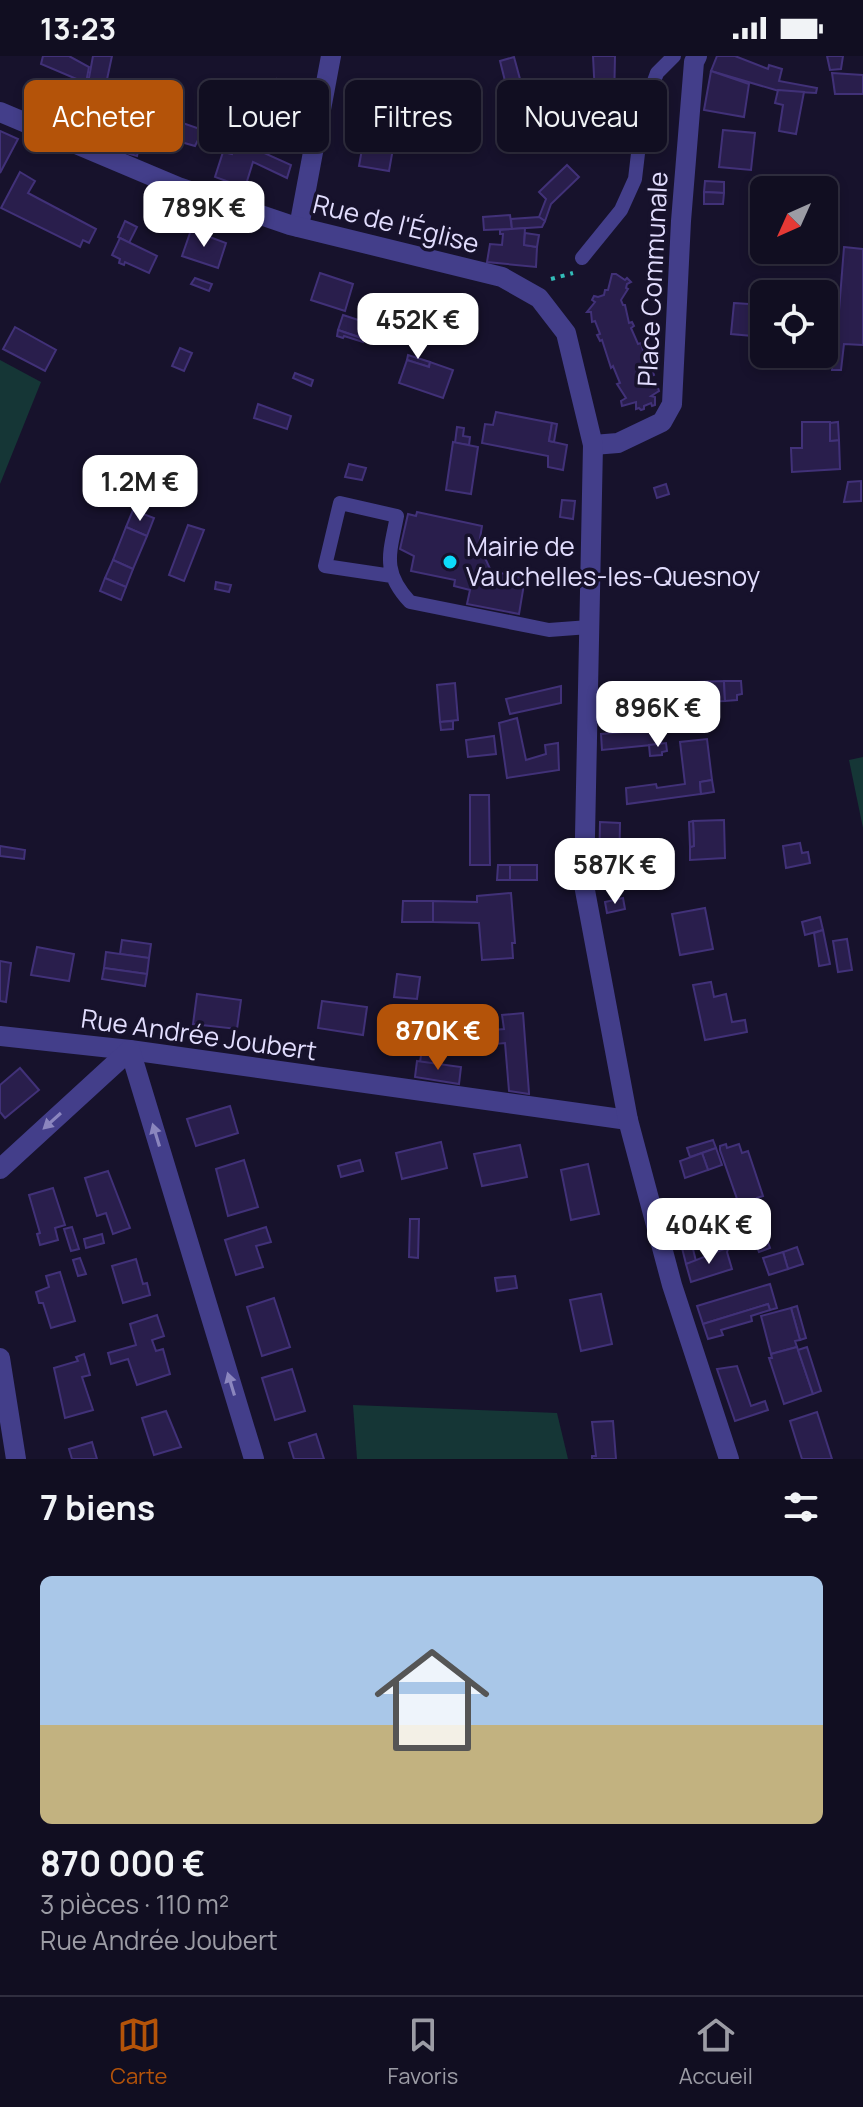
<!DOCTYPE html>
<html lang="fr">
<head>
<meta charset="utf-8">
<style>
  :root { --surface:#110e21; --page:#1a172a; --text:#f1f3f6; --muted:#9c9ca5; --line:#302e3f; --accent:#b45309 }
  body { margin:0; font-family:Manrope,sans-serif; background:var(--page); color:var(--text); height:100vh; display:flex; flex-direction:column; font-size:30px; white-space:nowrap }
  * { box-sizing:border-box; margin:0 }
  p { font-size:26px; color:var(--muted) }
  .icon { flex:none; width:44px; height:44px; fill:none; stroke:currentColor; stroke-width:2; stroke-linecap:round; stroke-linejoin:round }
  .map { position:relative; height:1403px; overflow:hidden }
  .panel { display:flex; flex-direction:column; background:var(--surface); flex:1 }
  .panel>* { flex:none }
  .banner { position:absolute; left:24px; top:24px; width:816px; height:72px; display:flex; gap:16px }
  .needle { width:52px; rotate:225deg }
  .controls { position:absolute; left:750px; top:120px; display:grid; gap:16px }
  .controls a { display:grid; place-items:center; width:88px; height:88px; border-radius:12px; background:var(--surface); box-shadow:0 4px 12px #0003,0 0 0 2px var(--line); font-size:40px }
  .price { position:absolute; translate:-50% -68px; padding:0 18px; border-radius:16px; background:#fff; color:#222; font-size:26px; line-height:52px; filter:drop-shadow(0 2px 4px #0008) }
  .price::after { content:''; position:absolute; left:50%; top:48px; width:24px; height:18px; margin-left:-12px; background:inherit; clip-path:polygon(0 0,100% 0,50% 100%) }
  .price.active { background:var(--accent); color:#fff }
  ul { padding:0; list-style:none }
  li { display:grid; align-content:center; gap:16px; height:424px; padding:0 40px }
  li span { display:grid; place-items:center; height:248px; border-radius:12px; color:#555 }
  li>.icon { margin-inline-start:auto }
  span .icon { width:144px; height:144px; fill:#fffc; stroke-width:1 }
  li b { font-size:34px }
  h2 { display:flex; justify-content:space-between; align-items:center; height:96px; padding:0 40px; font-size:34px }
  .chip { padding:0 28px; border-radius:12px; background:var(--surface); box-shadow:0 4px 12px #0003,0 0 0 2px var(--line); font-size:28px; line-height:72px }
  .chip.active { background:var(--accent); color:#fff }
  .status { display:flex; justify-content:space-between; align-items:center; height:56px; padding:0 40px; background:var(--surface); direction:ltr }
  .status svg { height:22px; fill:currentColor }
  .menu { display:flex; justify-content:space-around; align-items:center; height:112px; border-top:2px solid var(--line); background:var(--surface); font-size:22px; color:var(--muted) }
  .menu a { display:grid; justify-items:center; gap:4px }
  .menu .active { color:var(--accent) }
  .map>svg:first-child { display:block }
  .green { fill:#153636 }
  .building { fill:#291e4c; stroke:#413178; stroke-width:2 }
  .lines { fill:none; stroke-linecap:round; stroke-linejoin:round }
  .path { stroke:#33bcb9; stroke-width:4; stroke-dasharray:4 6; stroke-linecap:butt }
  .service { stroke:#433e8a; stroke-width:14 }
  .minor { stroke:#433e8a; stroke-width:20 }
  .tertiary { stroke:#433e8a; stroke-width:20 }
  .oneway { fill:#8b86be }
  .poi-dot { fill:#0ddbfb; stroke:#17122c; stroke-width:3 }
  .labels { text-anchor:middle; stroke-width:7; stroke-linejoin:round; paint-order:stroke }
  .street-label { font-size:26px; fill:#e2ddfe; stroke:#17122c }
  .poi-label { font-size:26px; fill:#e2ddfe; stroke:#17122c; text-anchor:start }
</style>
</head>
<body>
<div class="status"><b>13:23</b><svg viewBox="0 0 49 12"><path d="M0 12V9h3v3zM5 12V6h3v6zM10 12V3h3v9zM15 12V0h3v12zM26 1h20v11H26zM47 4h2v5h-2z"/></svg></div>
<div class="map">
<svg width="863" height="1403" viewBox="0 0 863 1403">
  <rect width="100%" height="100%" fill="#17122c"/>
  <g class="green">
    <polygon points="0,304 41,326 0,428"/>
    <polygon points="863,701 863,772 849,704"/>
    <polygon points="353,1349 557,1357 568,1403 357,1403"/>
  </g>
  <g class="building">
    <polygon points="43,0 69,0 89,11 86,27 41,8"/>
    <polygon points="93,0 112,0 97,70 81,65"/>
    <polygon points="593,0 615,0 614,48 601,49 600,38 595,39"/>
    <polygon points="717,0 735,0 768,13 769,9 782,13 779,25 817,32 816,37 779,35 711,15"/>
    <polygon points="827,0 843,0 841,13 830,14"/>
    <polygon points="514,1 523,34 538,33 542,68 511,71 507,33 500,5"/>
    <polygon points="711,15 749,28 744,61 704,54"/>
    <polygon points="832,17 863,19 863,38 835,38"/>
    <polygon points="277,23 294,29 280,93 262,89"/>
    <polygon points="80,25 86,27 79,60 60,52 65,38 74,42"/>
    <polygon points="121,33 129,39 130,34 150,40 137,100 119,95 129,54 118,50"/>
    <polygon points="778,34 804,36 796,78 779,75 783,49 775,47"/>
    <polygon points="120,51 129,54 120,91 110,86"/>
    <polygon points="256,53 269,56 264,81 251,77"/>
    <polygon points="171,63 203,74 195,90 167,82"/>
    <polygon points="367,65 397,70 389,115 359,110"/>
    <polygon points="562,71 606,77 599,97 559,91"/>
    <polygon points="723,74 755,77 751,114 719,111"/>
    <polygon points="0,75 18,83 0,117"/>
    <polygon points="242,87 291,109 287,122 253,106 243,138 227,133 229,126 215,121 223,96 232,98 234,93 239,95"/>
    <polygon points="567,109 579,121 551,148 545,165 539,161 546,143 539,136"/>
    <polygon points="20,116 35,125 28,137 96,173 89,187 83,184 80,191 1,152"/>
    <polygon points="705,125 724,126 724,137 704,136"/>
    <polygon points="704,136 724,137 723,148 704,148"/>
    <polygon points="510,159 512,173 484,174 483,161"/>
    <polygon points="539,161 545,165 542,171 512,173 511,163"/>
    <polygon points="125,165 137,171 129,187 118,181"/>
    <polygon points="525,172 524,189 537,191 536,211 487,206 490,188 502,189 503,178 500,178 500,174"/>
    <polygon points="191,174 226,187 218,212 182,200"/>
    <polygon points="525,177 539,179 537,191 524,189"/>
    <polygon points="120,182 157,200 149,217 125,206 124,209 119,207 120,203 112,199"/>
    <polygon points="844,191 863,193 863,289 844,288 841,314 832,314 834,287 824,286 824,254 839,255"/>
    <polygon points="320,217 353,228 345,255 311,244"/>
    <polygon points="612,218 616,218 625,224 627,222 631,226 627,228 626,232 628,233 621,244 623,249 625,249 629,267 632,266 634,270 631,272 638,288 641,287 649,316 652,314 654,319 651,320 654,330 658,332 659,335 651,340 655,341 655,349 652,350 651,347 644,350 644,353 641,354 639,352 636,353 636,346 622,350 621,345 626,342 617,328 620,327 613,310 611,312 602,284 600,285 597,279 600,278 595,265 592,266 591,256 587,256 595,246 592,244 594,240 598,241 604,239 605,234 608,234"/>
    <polygon points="195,222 212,228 209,235 191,228"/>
    <polygon points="734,247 764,249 764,281 731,278"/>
    <polygon points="343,259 383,272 378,287 338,274"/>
    <polygon points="15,271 56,294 45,315 3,293"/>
    <polygon points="338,274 364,283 363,286 344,280 343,282 337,280"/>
    <polygon points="180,292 192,297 184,315 172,310"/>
    <polygon points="408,299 430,306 429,311 407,304"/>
    <polygon points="407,304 429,311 430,306 453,314 443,342 399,327"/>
    <polygon points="295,317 313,324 311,330 293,322"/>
    <polygon points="258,348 291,360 287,373 254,362"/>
    <polygon points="496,356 552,367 549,385 567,389 563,414 548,411 548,400 482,387 485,368 493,369"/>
    <polygon points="802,366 830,366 830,385 839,384 840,413 792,416 791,392 802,392"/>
    <polygon points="838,366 839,384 830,385 830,367"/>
    <polygon points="552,367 557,368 554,386 549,385"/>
    <polygon points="457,371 464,372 463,380 470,381 469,389 455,387"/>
    <polygon points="453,386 478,391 471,438 446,434"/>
    <polygon points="349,408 366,412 362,424 345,421"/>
    <polygon points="861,425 861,445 844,446 848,426"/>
    <polygon points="666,428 669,438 657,442 654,432"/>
    <polygon points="562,444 575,445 573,463 560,461"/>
    <polygon points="133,454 154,462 147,480 126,471"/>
    <polygon points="417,456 482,470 478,495 486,504 491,515 525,522 519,558 467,548 470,534 454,530 455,524 411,515 414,500 400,493 408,458 416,460"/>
    <polygon points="188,469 204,474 184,525 169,519"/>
    <polygon points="126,471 147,480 133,513 113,504"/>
    <polygon points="113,504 133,513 126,531 105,522"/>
    <polygon points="105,522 126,531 121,544 100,535"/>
    <polygon points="216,526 231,529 229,536 215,533"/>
    <polygon points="724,625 725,645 697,646 696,626"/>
    <polygon points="724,625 741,625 742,638 737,639 737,644 725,645"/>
    <polygon points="455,627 458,664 440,666 437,629"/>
    <polygon points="561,630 561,647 510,658 506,643"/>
    <polygon points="517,662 526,704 546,698 545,689 558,687 559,714 507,722 499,667"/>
    <polygon points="453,665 453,673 441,674 440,666"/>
    <polygon points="660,673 661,688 602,694 601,678"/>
    <polygon points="494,680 496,698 468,701 466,684"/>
    <polygon points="707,683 712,724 700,726 701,738 627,748 626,732 656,728 657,732 685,728 680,686"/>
    <polygon points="666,687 667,695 662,696 662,699 650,700 649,689"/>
    <polygon points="712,724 714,736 701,738 700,726"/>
    <polygon points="470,739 489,739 490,809 470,809"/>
    <polygon points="724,764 725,802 690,804 690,791 694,790 693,765"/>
    <polygon points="693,765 694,790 690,791 689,766"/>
    <polygon points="600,766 620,767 619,817 599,816"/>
    <polygon points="800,787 802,797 808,796 810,807 786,812 783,790"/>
    <polygon points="0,790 25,794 24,803 0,800"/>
    <polygon points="498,809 510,809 510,824 497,824"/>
    <rect x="510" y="809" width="27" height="15"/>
    <polygon points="605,816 624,817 625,831 606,833"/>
    <polygon points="511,837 515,887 512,887 513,902 482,904 479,867 433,866 433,845 477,846 477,840"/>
    <polygon points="623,842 625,853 607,857 605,846"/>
    <polygon points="403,845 433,845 433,866 402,866"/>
    <polygon points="705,852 713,893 680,899 672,858"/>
    <polygon points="820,861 823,874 805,879 802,866"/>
    <polygon points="823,874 830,908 819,910 814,877"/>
    <polygon points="847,883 852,914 838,916 833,885"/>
    <polygon points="122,884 151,888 149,902 120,898"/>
    <polygon points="37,891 74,898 69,925 31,919"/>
    <polygon points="106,896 149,902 147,918 104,912"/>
    <polygon points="0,905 11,907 6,946 0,945"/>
    <polygon points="104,912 147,918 145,930 102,923"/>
    <polygon points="397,918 420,921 417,943 394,941"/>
    <polygon points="711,926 714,941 726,938 732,966 745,964 747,976 705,984 693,929"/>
    <polygon points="197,938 241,944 237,973 193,968"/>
    <polygon points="322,945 367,951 363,979 318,972"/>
    <polygon points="523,957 529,1037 529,1038 509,1035 505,987 495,988 494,974 504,973 502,959"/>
    <polygon points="423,987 439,989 436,1008 420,1006"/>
    <polygon points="417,1005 461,1011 459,1028 415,1021"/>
    <polygon points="20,1012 39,1034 5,1062 0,1056 0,1029"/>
    <polygon points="230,1050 238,1077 196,1090 187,1063"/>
    <polygon points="713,1084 716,1092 690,1101 687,1092"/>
    <polygon points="441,1086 447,1112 402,1123 396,1097"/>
    <polygon points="726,1088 727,1092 739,1088 742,1097 748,1095 763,1140 757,1142 769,1178 718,1195 718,1197 710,1200 704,1180 745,1166 720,1094 720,1090"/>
    <polygon points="520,1089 527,1121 482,1130 474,1098"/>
    <polygon points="716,1092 722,1109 708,1114 702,1097"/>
    <polygon points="702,1097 708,1114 685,1122 680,1105"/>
    <polygon points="244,1104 258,1151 228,1160 216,1113"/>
    <polygon points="360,1104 363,1115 341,1121 338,1110"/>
    <polygon points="588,1108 599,1158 571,1164 561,1114"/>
    <polygon points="108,1115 130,1172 113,1178 106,1157 97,1160 85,1122"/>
    <polygon points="53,1132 65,1169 55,1172 58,1184 40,1189 37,1178 40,1177 29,1139"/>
    <polygon points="410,1163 419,1163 418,1202 409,1201"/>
    <polygon points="72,1171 79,1193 71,1195 64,1173"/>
    <polygon points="266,1171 271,1186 256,1190 263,1211 236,1219 225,1184"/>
    <polygon points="102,1178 104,1187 86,1192 84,1183"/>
    <polygon points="766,1181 770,1192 759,1196 755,1186"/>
    <polygon points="692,1189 696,1205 686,1208 682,1192"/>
    <polygon points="729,1191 727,1196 732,1213 691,1226 686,1208"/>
    <polygon points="797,1191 803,1208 788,1213 783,1196"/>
    <polygon points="783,1196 788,1213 769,1219 763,1202"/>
    <polygon points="80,1202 86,1218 78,1220 73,1204"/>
    <polygon points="136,1203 143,1228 147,1227 150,1239 123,1247 112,1210"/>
    <polygon points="60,1216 75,1265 51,1272 43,1247 39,1247 36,1236 49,1231 46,1220"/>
    <polygon points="515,1220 517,1232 497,1235 495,1222"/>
    <polygon points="770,1228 777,1252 770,1254 768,1248 703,1268 697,1250"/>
    <polygon points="601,1238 612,1288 581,1295 570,1244"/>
    <polygon points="274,1242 290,1291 262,1300 247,1251"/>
    <polygon points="768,1248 770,1254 751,1260 752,1265 721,1274 723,1279 708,1283 703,1268"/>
    <polygon points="797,1250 806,1282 800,1284 791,1252"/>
    <polygon points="791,1252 800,1284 795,1285 797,1291 771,1298 761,1260"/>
    <polygon points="157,1259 164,1280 152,1284 156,1295 163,1293 170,1318 137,1329 128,1303 111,1308 108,1297 136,1289 130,1268"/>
    <polygon points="797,1291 813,1338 784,1348 769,1302 772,1302 771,1298"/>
    <polygon points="807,1291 821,1335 813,1338 798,1294"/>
    <polygon points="84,1298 90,1319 82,1321 93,1354 65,1362 54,1312 78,1305 76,1301"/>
    <polygon points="737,1310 751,1350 765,1345 768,1354 735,1365 717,1313"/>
    <polygon points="292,1313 305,1355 275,1364 262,1322"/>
    <polygon points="166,1355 181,1391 154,1399 142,1362"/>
    <polygon points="817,1356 832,1403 802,1403 790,1365"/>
    <polygon points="613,1365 616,1403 592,1403 592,1400 596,1400 592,1366"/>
    <polygon points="316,1378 324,1403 294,1403 289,1387"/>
    <polygon points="92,1386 97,1403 72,1403 69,1393"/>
  </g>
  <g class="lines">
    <polyline class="path" points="551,223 573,217"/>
    <g class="service">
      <polyline points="582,202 621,154 635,123 643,55 657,17 674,0"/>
      <path d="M392,520l-67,-10 15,-63 57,13c-7,37 -16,55 13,86l139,28 40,-3"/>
    </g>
    <g class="minor">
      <polyline points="299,171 331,0"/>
      <polyline points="593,389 618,387 662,366 672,348 681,165 694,6 697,0"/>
      <polyline points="0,980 130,994 628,1064"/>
      <polyline points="0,1113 130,994 254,1403"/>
      <polyline points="0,1302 16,1403"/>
    </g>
    <polyline class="tertiary" points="0,56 178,131 290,169 502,221 539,242 566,277 593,389 584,829 628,1064 672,1229 729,1403"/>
  </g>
  <defs><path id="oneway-solid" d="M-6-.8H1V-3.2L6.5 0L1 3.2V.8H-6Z" transform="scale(2)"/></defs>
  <g class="oneway">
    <use href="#oneway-solid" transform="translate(52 1065) rotate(138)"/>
    <use href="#oneway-solid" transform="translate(156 1079) rotate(-107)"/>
    <use href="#oneway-solid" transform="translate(231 1328) rotate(-107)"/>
  </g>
  <circle class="poi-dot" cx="450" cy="506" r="8"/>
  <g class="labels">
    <g class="street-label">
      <text transform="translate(396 168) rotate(14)" y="9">Rue de l'Église</text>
      <text transform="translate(653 223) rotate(-87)" y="9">Place Communale</text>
      <text transform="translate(199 979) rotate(8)" y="9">Rue Andrée Joubert</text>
    </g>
    <g class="poi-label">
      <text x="466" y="500">Mairie de<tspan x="466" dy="30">Vauchelles-les-Quesnoy</tspan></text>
    </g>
  </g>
</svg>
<div class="controls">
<a><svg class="needle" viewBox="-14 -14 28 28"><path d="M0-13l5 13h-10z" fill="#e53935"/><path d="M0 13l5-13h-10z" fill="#9c9ca5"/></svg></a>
<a><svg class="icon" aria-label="locate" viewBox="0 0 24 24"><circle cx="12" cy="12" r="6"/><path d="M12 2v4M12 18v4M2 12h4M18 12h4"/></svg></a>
</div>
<b class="price" style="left:204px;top:193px">789K €</b>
<b class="price" style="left:418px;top:305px">452K €</b>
<b class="price" style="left:140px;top:467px">1.2M €</b>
<b class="price" style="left:658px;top:693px">896K €</b>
<b class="price" style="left:615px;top:850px">587K €</b>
<b class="price active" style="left:438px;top:1016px">870K €</b>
<b class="price" style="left:709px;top:1210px">404K €</b>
<div class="banner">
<a class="chip active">Acheter</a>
<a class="chip">Louer</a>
<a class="chip">Filtres</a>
<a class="chip">Nouveau</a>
</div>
</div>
<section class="panel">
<h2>7 biens<svg class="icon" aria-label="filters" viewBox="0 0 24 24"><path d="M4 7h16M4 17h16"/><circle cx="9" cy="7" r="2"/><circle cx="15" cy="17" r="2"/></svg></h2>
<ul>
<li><span style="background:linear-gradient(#a9c7e8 60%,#c2b280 0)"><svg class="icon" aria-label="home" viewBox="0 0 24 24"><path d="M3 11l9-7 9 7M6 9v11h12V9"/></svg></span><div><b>870 000 €</b><p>3 pièces · 110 m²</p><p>Rue Andrée Joubert</p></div></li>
</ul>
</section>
<nav class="menu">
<a class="active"><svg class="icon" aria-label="map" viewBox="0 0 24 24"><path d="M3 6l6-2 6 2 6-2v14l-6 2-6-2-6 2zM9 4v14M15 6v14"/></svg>Carte</a>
<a><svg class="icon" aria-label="saved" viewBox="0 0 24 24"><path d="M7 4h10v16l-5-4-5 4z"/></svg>Favoris</a>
<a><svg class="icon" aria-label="home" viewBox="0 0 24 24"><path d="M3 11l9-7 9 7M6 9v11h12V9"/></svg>Accueil</a>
</nav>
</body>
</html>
